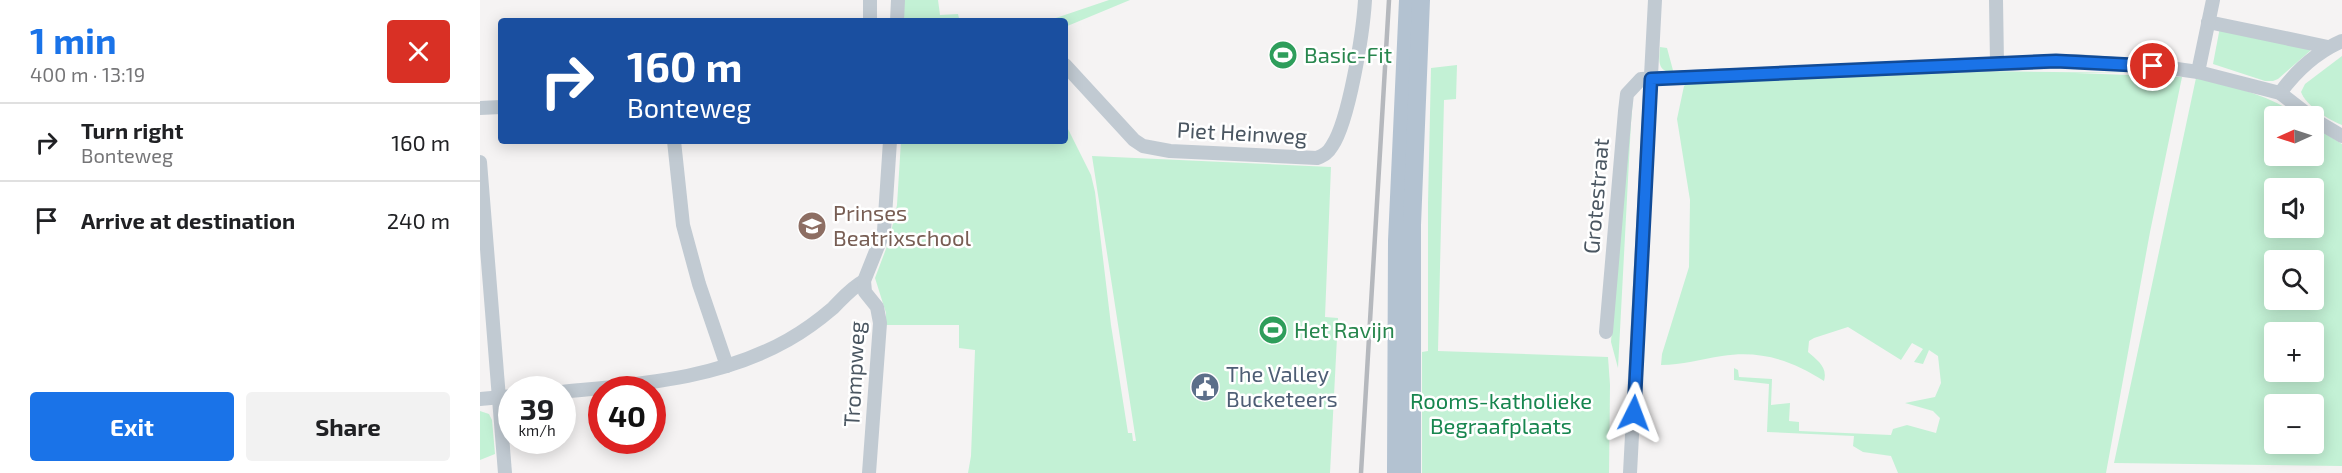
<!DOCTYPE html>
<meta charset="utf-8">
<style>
:root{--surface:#fff;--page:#f2f2f2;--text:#202124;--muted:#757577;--line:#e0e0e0;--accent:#1a73e8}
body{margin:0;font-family:"Exo 2",sans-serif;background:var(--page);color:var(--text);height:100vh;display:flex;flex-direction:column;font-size:22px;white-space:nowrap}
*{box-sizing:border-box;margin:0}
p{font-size:20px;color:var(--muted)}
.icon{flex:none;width:33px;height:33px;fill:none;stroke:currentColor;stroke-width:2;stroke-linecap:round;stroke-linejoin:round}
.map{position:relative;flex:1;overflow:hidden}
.sheet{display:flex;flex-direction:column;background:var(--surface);width:480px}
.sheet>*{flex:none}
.banner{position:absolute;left:18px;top:18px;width:570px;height:126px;border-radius:6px;box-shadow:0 3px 15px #0003;background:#1a4fa0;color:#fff;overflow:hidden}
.needle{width:39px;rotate:267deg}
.controls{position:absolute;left:1784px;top:106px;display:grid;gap:12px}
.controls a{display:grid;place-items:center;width:60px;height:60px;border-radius:6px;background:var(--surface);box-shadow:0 3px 15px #0003;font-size:30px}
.speed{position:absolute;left:18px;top:376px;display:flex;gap:12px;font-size:30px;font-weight:700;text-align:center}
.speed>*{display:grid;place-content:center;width:78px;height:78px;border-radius:50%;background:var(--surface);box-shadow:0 3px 15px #0003;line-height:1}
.speed small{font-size:15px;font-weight:400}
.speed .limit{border:9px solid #d22;background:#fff;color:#111}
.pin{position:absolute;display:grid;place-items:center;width:51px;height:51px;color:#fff;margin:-26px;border:3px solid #fff;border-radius:50%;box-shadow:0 2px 6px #0007}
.me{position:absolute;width:66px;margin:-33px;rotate:3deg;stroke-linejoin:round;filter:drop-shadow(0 0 4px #0008)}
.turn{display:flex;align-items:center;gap:21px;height:126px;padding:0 30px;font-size:27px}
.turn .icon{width:78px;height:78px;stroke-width:2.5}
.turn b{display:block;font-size:42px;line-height:51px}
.round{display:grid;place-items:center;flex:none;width:63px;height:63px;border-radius:6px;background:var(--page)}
.head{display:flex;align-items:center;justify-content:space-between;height:102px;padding:0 30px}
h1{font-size:36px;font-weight:700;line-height:45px;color:var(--accent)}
.action{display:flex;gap:12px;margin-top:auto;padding:12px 30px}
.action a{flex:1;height:69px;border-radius:6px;background:var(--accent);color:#fff;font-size:24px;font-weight:700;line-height:69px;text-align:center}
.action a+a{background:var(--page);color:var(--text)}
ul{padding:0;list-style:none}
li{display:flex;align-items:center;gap:18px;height:78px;padding:0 30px;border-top:2px solid var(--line)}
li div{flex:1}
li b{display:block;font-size:22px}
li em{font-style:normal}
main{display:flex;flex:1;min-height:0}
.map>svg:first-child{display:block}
.green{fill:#c3f1d5;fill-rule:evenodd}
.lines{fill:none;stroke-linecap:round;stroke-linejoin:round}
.minor{stroke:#c1cad2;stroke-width:14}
.major{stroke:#b3c2d1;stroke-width:18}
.rail{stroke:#b5b8bd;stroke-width:4.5}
.route-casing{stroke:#114b97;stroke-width:15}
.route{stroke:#1a73e8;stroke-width:10}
.labels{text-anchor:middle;stroke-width:5;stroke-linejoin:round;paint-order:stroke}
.leisure-label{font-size:22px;fill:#27864d;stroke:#fff;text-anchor:start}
.street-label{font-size:22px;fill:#4a5661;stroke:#fff}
.education-label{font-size:22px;fill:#785e54;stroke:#fff;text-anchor:start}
.service-label{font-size:22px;fill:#4e5e75;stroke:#fff;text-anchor:start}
.park-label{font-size:22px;fill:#17864f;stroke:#fff}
</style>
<main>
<section class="sheet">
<div class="head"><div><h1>1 min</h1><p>400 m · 13:19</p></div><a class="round" style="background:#d93025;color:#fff"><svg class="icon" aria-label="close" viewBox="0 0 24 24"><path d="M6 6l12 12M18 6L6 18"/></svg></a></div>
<ul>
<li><svg class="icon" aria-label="right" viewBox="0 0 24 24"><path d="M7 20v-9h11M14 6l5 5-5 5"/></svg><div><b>Turn right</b><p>Bonteweg</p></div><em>160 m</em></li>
<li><svg class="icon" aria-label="arrive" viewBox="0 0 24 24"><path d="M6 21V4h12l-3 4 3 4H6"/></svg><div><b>Arrive at destination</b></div><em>240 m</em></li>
</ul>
<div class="action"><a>Exit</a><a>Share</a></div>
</section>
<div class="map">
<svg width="1862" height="473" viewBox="0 0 1862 473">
<rect width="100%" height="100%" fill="#f5f3f3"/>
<g class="green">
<polygon points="424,0 458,0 460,15 478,14 479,18 484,18 484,21 423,21"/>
<polygon points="629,0 650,0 585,27 585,21 567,21"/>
<polygon points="1740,27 1830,48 1830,51 1798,79 1793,81 1785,81 1733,64"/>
<path d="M1180,47L1187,48L1194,74C1177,70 1179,63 1180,47Z"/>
<path d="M1862,56V125C1849,120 1826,106 1821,92L1825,84Z"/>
<polygon points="977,65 976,99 964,100 958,351 1128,357 1130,385 1129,473 942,473 942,352 948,351 948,203 951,68"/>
<path d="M1498,71L1658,73H1595L1702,77L1670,232L1626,473H1418L1411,456L1383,452L1373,446L1374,436L1287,432L1289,384L1254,380V368L1258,370L1259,377L1292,379L1291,405L1310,403L1309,421L1319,422V431L1411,435L1413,429L1427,425L1456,433L1460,418L1453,411L1425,403L1455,397L1461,383L1458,356L1449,350L1443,364L1434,362L1443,349L1432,343L1421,360L1368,327L1334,338L1329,341L1328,352C1337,360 1348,367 1344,381C1312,360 1280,350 1242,356C1221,359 1202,365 1181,365L1182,354L1209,267L1210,200L1197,119L1204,86L1206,84Z"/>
<path d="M1716,78C1752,86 1790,95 1820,117H1794V156H1833V126L1862,144V466L1634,463ZM1794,189H1833V228H1794ZM1794,261H1833V300H1794ZM1794,333H1833V372H1794ZM1794,405H1833V444H1794Z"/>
<polygon points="1153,99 1151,123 1138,368 1131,342 1149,100"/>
<polygon points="585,123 611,175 615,192 631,325 648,433 652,433 653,441 656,441 612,156 851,167 845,317 858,318 850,473 488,473 491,456 495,350 479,348 479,325 406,325 406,313 395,278 409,241 417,205 421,141 585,141"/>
<polygon points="0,411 9,414 12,420 15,454 0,460"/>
</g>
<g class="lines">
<g class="minor">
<polyline points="390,0 390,21"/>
<polyline points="1516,0 1517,63"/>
<polyline points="417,21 418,0"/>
<polyline points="1728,22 1848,47"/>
<path d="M585,65L654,140L663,146L690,151L837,158C844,155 848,153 852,146C869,121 883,33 885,0"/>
<polyline points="1718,72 1733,0"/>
<path d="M1800,93C1816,71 1837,52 1862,41"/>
<polyline points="0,108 21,107"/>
<polyline points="1833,119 1862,136"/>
<polyline points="194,141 203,225 219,284 247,366"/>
<polyline points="0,162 25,473"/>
<polyline points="1126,332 1145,111 1147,94 1161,79 1595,61 1690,68 1718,72 1800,93 1831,117"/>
<path d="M82,392C160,384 239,379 308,340C324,331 339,320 353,308C363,298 371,288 384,281"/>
<polyline points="0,399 32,396"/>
<polyline points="389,473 400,323 397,307 385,292 384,281 404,231 410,141"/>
<polyline points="1150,473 1175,0"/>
</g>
<g class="major">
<polyline points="916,473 917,241 928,0"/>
<polyline points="932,473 932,225 941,0"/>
</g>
<polyline class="rail" points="881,473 909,0"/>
</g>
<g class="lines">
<g class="route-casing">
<polyline id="route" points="1154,413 1171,79 1576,61 1673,66"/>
</g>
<use href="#route" class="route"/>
</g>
<defs>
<g id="stadium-disc" transform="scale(1.5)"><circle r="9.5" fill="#2e9e5b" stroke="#fff"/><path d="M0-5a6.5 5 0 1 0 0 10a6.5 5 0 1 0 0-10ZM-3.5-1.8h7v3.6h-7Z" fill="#fff"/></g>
<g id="school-disc" transform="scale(1.5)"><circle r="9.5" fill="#8d6e63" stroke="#fff"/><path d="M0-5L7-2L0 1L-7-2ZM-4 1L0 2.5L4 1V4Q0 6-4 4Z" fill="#fff"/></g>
<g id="civic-disc" transform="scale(1.5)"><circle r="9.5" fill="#5c6f8a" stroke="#fff"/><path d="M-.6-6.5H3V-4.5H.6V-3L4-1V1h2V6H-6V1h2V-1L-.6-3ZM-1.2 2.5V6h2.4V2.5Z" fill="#fff"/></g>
</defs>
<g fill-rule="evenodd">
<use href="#stadium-disc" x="803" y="55"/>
<use href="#school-disc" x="332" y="226"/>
<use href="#stadium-disc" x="793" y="330"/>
<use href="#civic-disc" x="725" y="387"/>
</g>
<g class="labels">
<g class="leisure-label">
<text x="824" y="63">Basic-Fit</text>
<text x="814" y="338">Het Ravijn</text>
</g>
<g class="street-label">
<text transform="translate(762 133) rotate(3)" y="8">Piet Heinweg</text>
<text transform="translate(1116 196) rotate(-85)" y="8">Grotestraat</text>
<text transform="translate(374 374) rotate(-87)" y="8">Trompweg</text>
</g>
<g class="education-label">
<text x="353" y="221">Prinses<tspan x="353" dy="25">Beatrixschool</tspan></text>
</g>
<g class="service-label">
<text x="746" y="382">The Valley<tspan x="746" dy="25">Bucketeers</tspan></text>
</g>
<g class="park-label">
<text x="1021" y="409">Rooms-katholieke<tspan x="1021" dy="25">Begraafplaats</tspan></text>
</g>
</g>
</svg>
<div class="controls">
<a><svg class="needle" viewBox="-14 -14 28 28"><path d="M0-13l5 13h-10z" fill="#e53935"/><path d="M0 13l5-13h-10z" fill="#757577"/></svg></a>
<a><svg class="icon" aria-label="sound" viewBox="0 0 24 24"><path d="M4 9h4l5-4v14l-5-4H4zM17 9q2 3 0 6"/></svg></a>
<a><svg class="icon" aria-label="search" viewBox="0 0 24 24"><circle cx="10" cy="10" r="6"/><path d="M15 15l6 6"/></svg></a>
<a>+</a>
<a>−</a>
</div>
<div class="speed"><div>39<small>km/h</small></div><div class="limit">40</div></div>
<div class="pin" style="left:1673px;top:66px;background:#d93025"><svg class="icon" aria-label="arrive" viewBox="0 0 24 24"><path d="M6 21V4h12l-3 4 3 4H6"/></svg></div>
<svg class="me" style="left:1154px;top:413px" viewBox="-20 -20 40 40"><path d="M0-17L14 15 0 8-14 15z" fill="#1a73e8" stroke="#fff" stroke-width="4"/></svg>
<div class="banner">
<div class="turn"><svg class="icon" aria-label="right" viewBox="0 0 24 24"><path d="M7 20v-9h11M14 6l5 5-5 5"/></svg><div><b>160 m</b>Bonteweg</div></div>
</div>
</div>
</main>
